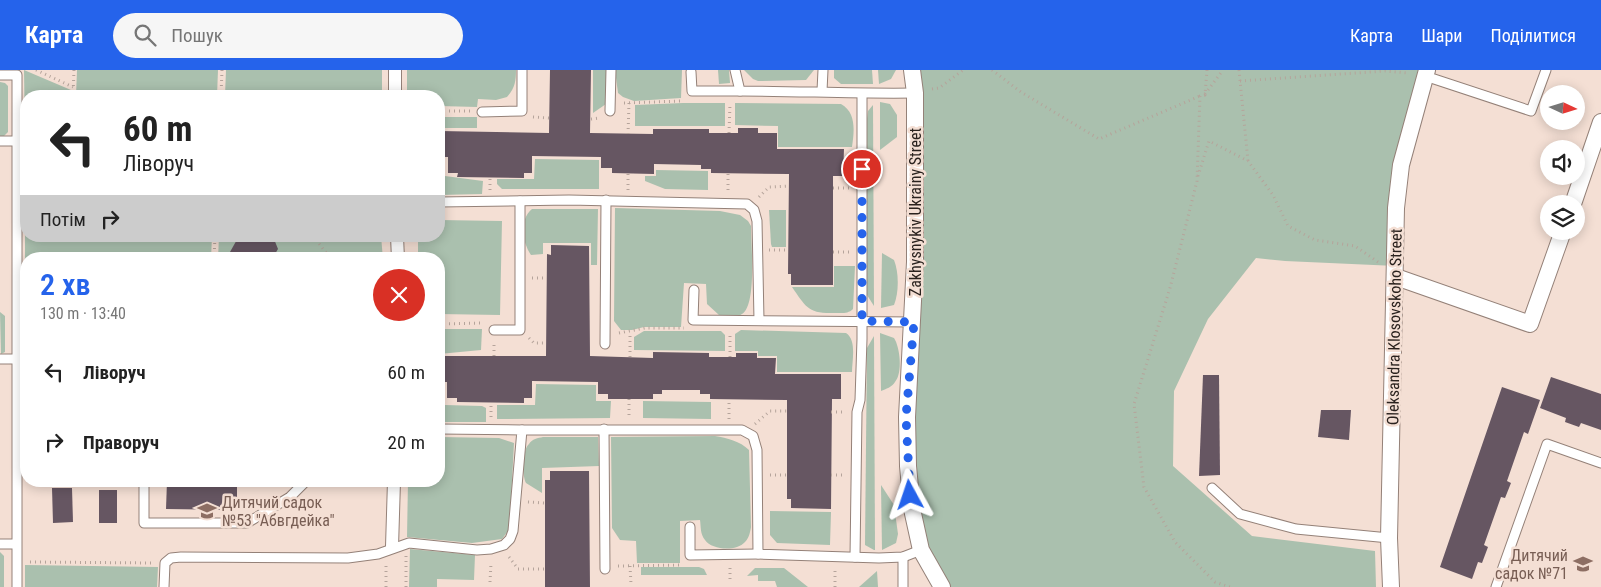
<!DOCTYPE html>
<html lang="uk">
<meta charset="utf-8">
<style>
:root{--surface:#fff;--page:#f6f6f6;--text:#222;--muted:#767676;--accent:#2563eb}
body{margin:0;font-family:"Roboto Condensed",sans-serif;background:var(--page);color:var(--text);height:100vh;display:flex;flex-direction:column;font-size:19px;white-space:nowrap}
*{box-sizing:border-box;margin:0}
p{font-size:16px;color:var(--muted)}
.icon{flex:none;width:28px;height:28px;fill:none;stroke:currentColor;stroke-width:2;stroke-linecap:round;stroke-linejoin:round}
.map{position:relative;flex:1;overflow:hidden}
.details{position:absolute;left:20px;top:182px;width:425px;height:235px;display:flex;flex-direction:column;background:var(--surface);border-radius:20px;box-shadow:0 2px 12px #0003}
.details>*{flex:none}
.hud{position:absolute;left:20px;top:20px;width:425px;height:152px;border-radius:20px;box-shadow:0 2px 12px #0003;background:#fff;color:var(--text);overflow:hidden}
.needle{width:32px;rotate:94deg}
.controls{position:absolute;left:1540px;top:15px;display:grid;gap:10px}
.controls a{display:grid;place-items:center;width:45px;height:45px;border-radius:50%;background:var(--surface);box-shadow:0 2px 12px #0003;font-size:25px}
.pin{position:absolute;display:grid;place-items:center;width:42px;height:42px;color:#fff;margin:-21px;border:2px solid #fff;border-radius:50%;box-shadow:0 1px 5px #0007}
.me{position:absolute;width:55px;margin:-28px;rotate:355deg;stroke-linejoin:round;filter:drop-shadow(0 0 4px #0008)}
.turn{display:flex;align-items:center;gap:18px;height:105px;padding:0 20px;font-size:22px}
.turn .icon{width:65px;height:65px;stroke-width:2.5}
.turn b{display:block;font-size:35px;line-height:42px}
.then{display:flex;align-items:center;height:48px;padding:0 20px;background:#0003;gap:10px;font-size:19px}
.round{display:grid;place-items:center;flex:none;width:52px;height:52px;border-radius:26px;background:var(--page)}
.summary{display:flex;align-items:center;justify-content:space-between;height:85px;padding:0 20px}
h1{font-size:30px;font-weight:600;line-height:38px;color:var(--accent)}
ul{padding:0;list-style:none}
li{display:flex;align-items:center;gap:15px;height:70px;padding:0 20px}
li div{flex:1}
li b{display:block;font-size:19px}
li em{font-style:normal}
header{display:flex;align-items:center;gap:30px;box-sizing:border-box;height:70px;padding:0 25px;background:var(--accent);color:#fff}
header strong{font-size:24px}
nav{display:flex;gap:28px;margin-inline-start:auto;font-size:18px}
.search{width:350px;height:45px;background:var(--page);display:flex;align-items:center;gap:12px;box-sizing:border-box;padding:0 18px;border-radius:28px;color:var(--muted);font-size:19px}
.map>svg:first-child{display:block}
.green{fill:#aac0ae}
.building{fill:#665662}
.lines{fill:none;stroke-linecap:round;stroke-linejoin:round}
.service-casing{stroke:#948178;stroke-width:11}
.pedestrian-casing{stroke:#948178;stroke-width:14}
.minor-casing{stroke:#948178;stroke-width:18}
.path{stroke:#b5a49b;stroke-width:3;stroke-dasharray:1 4;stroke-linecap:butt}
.service{stroke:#fff;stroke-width:9}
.pedestrian{stroke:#fff;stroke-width:12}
.minor{stroke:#fff;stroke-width:16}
.route{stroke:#2563eb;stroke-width:9;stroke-dasharray:0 16.2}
.labels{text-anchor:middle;stroke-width:5;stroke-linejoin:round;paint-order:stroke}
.street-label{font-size:16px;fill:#2a221e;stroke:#f4dfd4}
.education-label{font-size:16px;fill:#785e54;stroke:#f4dfd4;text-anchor:start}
</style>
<header>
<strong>Карта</strong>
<div class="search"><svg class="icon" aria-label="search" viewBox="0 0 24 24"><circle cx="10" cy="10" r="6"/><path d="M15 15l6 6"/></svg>Пошук</div>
<nav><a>Карта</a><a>Шари</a><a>Поділитися</a></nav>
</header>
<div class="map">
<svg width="1601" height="517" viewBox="0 0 1601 517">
<rect width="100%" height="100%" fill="#f4dfd4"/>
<g class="green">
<polygon points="24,0 71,20 71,26 26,26 26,134"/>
<polygon points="77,0 218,0 217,26 76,26"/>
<polygon points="226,0 382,0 382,26 225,26"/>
<path d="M407,0H516C516,11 515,18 507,27L496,30L478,29L477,37L439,36V26H409L407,24Z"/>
<polygon points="593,0 606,0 606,34 593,43"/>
<polygon points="615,0 682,0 681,28 634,31 623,27 618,23"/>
<polygon points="718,0 729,0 730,13 719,14"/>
<polygon points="744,0 814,0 806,10 758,11 753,9"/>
<polygon points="834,0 872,0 873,14 841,14 834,8"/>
<polygon points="878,0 896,0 891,9 879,14"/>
<polygon points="909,0 1427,0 1401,95 1396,196 1285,191 1256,188 1208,249 1174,321 1173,396 1252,466 1375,481 1376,517 942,517 912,439"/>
<polygon points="0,12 5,13 8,16 8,62 3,67 0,67"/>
<polygon points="880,32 890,34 897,45 897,67 880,80"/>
<polygon points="683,33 725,33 725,56 635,56 635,35"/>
<path d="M735,33L841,34C857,43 854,62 852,77H778V56L735,55Z"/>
<polygon points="873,35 874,236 867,225 867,49 868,41"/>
<rect x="439" y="47" width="38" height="11"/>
<polygon points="535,89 599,90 599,119 502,119 497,114 497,109 534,109"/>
<polygon points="439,90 445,90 445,106 483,111 482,124 439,125"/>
<polygon points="656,100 708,101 708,120 665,119 645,111 645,106 656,106"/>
<path d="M615,138L720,141L740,145L748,151L751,156C751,174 757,235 742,244C735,249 726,247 719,245L707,234L706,214L684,213L681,257H644L632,260H621L614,251Z"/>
<path d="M532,139H598L597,195H591V173H543V184L531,185C522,172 519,150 532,139Z"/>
<polygon points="25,140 26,166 212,166 211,189 26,189 25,227"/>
<polygon points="769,140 786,140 786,177 772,177 771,174"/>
<polygon points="439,150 502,151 500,245 439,244 439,189 418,189 418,167 439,166"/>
<polygon points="219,166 381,166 383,189 218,189"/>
<path d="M882,183L894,190C899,202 899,223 894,235L881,238Z"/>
<path d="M834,196H855L853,239C848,244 842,243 835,243C808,244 806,237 792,217H834Z"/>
<polygon points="0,242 5,246 5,282 1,284"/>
<polygon points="439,259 482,259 481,280 439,284"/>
<path d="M741,260L846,263C857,270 852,291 852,302H777V286H758V281H735V264Z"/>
<polygon points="644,261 721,261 725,265 725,281 634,280 634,267"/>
<path d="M880,263L894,268C900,277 903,303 895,312C892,317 886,319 881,321Z"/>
<polygon points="874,266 875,480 874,480 865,475 867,278"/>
<polygon points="536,314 596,315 596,331 611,331 610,348 497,349 497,335 535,335"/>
<polygon points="439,315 445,315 445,335 482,336 486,338 486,352 439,352"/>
<polygon points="643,331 711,332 711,349 643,348"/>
<path d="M715,366C727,368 740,371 749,380L751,457C750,463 749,468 745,472C736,482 712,480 705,470C700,464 701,457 700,450L680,451V493H637L636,471L620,470L612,458L611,367Z"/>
<polygon points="439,367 499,368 514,373 510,450 508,461 502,469 472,473 407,467 408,411 439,411"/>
<path d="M543,367H598L599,396L542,398V423L526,413C522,406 522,380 529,374C532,369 538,368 543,367Z"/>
<polygon points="881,415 894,435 898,464 896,473 882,480"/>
<polygon points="770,441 831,442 830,475 777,473 770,465"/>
<polygon points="410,479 475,485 474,510 437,509 437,517 409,517"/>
<polygon points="0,482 4,486 4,517 0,517"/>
<polygon points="25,495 158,497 157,517 25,517"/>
<polygon points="641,497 699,497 704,499 707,505 641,505"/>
<polygon points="755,498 784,498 808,517 777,517 775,511 758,511 758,505 747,506"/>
<polygon points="877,501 878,517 859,517"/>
</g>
<g class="building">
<polygon points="550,0 591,0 590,63 653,64 653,59 709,59 709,63 738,63 738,58 758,58 758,63 777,63 777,79 844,79 843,106 833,106 833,215 791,215 791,204 788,204 789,104 711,103 711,99 701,99 701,95 654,94 654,104 612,103 612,98 601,98 601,87 532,86 532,103 524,103 524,108 457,107 458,103 448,103 448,87 439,87 439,61 549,63"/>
<polygon points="239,166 270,166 274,169 278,179 272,189 241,189 230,182"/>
<polygon points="551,175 589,176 590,286 653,288 653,282 709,283 709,287 736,287 736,283 757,283 757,288 776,288 775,304 841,304 841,329 832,329 831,439 791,438 791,429 787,429 787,330 710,329 710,324 700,324 700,320 662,320 662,324 653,324 653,329 608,329 608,324 598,324 598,312 532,311 532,328 524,328 524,333 457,332 457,328 447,328 447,312 439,312 439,286 546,286 547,184 551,185"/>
<polygon points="1203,305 1219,305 1220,405 1199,406"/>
<polygon points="1551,307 1601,324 1601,360 1581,353 1579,357 1565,352 1566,348 1540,338"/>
<polygon points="1502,317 1540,330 1528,364 1524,362 1507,411 1511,413 1505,428 1501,427 1484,475 1488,477 1482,493 1478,492 1472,509 1440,497"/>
<polygon points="1321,340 1351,340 1349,370 1318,367"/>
<polygon points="550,401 589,401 590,517 545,517 545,410 550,410"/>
<polygon points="167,411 237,411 237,440 166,439"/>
<polygon points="52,418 72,418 73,452 53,453"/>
<rect x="99" y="420" width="18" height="33"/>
</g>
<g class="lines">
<g class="service-casing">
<g id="service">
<path d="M735,0L740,21C798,21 857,24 915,23"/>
<polyline points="691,2 692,21 740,21"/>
<polyline points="0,5 17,5 17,517"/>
<polyline points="1425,6 1531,41 1546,0"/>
<polyline points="822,21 823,0"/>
<polyline points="610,41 611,0"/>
<polyline points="482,42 522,41 522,0"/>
<polyline points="0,71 18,71"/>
<polyline points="439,132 569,130 747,134 754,140 757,151 759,250"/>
<polyline points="694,220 693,250 913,252"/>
<polyline points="494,260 520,260 520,131"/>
<polyline points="605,274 606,130"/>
<polyline points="0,289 16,289"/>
<polyline points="604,359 605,499"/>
<polyline points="522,360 742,360 753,366 757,380 758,484 879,488 903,487 921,480"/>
<polyline points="144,411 144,453 247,453 290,427 306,411"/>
<polyline points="1212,418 1240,444 1296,459 1389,468"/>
<polyline points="690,457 690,485 758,484"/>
<polyline points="0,474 16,474"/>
<polyline points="855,487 857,342 860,330 862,269 862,24"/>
<polyline points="903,487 903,517"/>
<polyline points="164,517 165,493 171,488 181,487 348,488 378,484 409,473 477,480 491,479 504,475 510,469 513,461 522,360 439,359"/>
<polyline points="1496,517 1547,374 1601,393"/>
</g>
</g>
<g class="pedestrian-casing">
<g id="pedestrian">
<polyline points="395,0 395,26"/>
<polyline points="397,166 398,189"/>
<polyline points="392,477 394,411"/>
</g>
</g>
<g class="minor-casing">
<g id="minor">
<polyline points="912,0 915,23 915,192 907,347 908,396 912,439 921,480 942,517"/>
<polyline points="1573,134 1601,52"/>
<polyline points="1396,207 1530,254 1563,161"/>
<polyline points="1391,517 1389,468 1396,138 1401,95 1427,0"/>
</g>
</g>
<g class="path">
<polyline points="36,0 73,17"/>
<polyline points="992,0 1021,22 1099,69 1200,26"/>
<polyline points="1207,0 1205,25 1200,26 1197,111 1170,218 1134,334 1144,417 1175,472 1215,512 1230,517"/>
<polyline points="1239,0 1248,91"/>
<polyline points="1240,11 1385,1 1409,3"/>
<polyline points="932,19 939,18 963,0"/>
<polyline points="1205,24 1223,0"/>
<polyline points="73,26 74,0"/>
<polyline points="221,26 222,0"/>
<polyline points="624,33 682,31"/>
<polyline points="439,41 471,41"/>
<polyline points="533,47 549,48"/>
<polyline points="591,49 600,48"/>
<polyline points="729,63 730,34"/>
<polyline points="628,64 629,33"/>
<polyline points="1198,106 1209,71 1248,91 1273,125 1288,156 1315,170 1355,176 1378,192"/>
<polyline points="833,118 850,118"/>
<polyline points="490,120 490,108"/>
<polyline points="628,120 628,103"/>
<polyline points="728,120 728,103"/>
<polyline points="759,127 769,117 789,116"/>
<polyline points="313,166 331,189"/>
<polyline points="769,180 789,180"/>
<polyline points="833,182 850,182"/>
<polyline points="214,189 215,166"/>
<polyline points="532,208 547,208"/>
<polyline points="439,254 483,253"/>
<polyline points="619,263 645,258 684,258"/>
<polyline points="529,268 534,273 546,273"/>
<polyline points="494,286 494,272"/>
<polyline points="630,287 630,263"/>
<polyline points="730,287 730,262"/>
<polyline points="629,329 629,348"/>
<polyline points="831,342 846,342"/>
<polyline points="491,347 491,333"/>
<polyline points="729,349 729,329"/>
<polyline points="755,354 770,341 787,341"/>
<polyline points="770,405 787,405"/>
<polyline points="831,405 843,405"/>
<polyline points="528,432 545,433"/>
<polyline points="509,487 518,499 545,499"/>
<polyline points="30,492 154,493"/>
<polyline points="618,496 682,495"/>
<polyline points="630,496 631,514"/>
<polyline points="730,498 730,510"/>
<polyline points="490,512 491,493"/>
<polyline points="386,517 386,495"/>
<polyline points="406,517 406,486"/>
<polyline points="835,517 835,500"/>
</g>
<use href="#service" class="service"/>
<use href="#pedestrian" class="pedestrian"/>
<use href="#minor" class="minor"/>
</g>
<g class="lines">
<polyline class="route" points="862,99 862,251 914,252 906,347 910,425"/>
</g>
<defs>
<g id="school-bare" transform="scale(1.5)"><path d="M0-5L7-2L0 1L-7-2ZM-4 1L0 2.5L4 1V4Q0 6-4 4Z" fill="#8d6e63" stroke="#f4dfd4" stroke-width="2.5" paint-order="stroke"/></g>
</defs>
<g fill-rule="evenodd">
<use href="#school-bare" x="207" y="441"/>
<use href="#school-bare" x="1583" y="494"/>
</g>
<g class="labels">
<g class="street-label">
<text transform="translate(915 142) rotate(-90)" y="6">Zakhysnykiv Ukrainy Street</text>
<text transform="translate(1394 257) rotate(-89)" y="6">Oleksandra Klosovskoho Street</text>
</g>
<g class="education-label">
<text x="222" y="438">Дитячий садок<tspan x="222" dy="18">№53 "Абвгдейка"</tspan></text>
<text x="1568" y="491" text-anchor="end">Дитячий<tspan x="1568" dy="18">садок №71</tspan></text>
</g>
</g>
</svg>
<div class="controls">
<a><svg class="needle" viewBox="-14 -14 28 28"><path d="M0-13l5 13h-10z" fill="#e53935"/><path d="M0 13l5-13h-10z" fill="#767676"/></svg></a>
<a><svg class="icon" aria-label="sound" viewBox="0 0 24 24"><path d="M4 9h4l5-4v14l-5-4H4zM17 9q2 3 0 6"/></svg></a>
<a><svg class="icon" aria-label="layers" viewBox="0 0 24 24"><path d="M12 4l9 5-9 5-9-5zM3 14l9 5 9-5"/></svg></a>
</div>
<div class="pin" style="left:862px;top:99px;background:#d93025"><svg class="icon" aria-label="arrive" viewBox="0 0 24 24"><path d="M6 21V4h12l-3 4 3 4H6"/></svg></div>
<svg class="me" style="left:910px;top:425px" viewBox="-20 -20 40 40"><path d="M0-17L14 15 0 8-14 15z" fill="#2563eb" stroke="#fff" stroke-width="4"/></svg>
<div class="hud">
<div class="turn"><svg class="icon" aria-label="left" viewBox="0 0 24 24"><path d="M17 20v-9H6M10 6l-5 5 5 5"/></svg><div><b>60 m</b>Ліворуч</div></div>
<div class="then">Потім<svg class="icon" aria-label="right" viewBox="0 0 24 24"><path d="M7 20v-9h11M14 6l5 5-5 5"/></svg></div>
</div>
<section class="details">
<div class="summary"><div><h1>2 хв</h1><p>130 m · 13:40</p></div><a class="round" style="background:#d93025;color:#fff"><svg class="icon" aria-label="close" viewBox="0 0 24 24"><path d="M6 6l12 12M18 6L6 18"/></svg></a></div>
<ul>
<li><svg class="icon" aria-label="left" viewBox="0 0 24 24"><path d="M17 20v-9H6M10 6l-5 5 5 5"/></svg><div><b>Ліворуч</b></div><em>60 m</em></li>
<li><svg class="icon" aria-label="right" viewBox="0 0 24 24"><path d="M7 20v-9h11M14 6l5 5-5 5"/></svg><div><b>Праворуч</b></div><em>20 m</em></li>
</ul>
</section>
</div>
